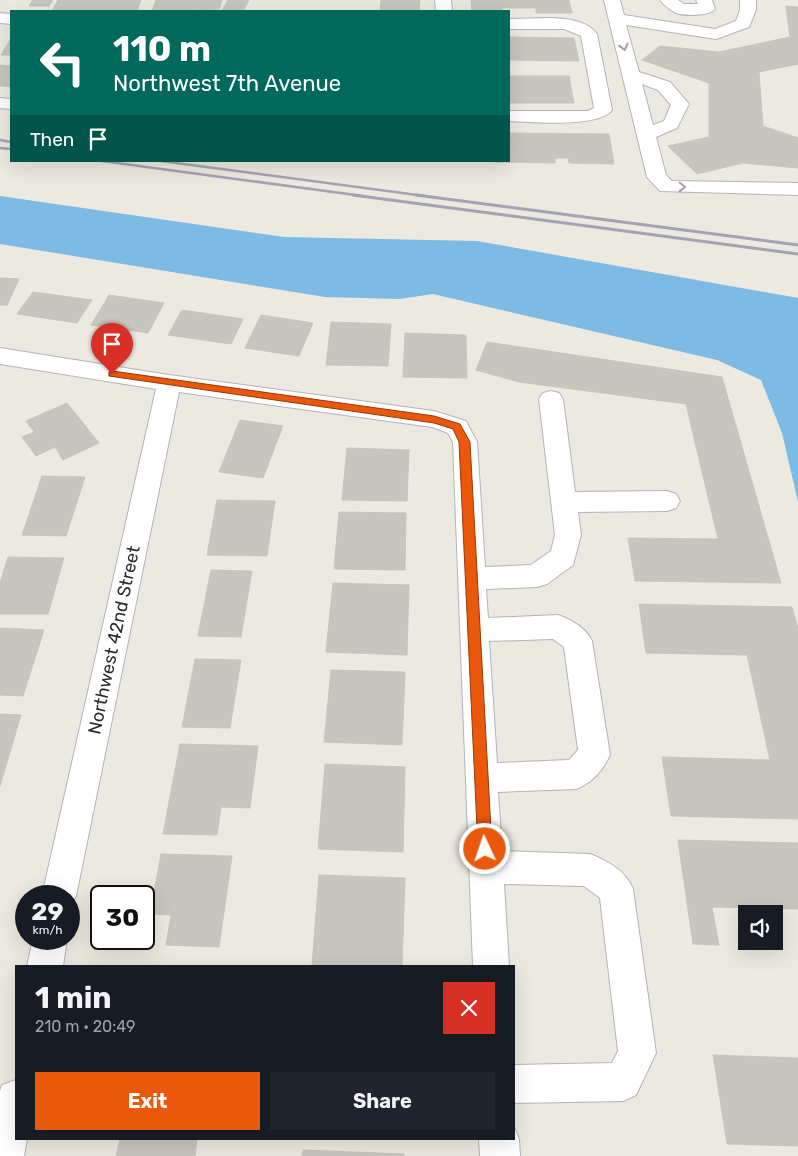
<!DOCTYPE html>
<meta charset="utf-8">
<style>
:root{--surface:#171b24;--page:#20242c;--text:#f1f3f6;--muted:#9ea1a6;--accent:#ea580c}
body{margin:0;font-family:Rubik,sans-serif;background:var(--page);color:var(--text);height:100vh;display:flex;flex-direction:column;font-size:19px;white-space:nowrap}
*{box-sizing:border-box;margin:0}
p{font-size:16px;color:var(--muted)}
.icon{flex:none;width:28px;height:28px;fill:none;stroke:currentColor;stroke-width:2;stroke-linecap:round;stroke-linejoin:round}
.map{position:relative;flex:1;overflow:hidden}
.side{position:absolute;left:15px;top:965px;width:500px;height:175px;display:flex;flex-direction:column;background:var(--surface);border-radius:0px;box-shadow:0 5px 20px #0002}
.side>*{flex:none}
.hud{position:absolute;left:10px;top:10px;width:500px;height:152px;border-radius:0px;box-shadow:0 5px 20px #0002;background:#00695c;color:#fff;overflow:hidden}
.buttons{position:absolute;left:738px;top:905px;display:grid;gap:10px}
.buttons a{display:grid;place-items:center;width:45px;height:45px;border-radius:0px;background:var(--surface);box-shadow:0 5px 20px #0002;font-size:25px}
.speed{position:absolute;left:15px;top:885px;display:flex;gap:10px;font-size:25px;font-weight:700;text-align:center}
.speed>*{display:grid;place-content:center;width:65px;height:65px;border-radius:50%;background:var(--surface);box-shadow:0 5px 20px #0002;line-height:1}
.speed small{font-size:12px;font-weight:400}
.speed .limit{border:2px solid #111;border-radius:8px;background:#fff;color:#111}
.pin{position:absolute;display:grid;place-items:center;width:42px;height:42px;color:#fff;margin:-51px -21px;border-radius:50% 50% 50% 0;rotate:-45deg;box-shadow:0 0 5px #0007}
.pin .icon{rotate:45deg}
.me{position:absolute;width:55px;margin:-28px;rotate:357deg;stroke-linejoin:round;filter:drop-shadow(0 0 4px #0008)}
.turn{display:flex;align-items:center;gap:18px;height:105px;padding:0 20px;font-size:22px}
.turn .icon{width:65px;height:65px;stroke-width:2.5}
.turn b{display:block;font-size:35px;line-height:42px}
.then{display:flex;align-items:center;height:48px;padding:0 20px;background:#0003;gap:10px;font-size:19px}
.round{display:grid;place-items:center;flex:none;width:52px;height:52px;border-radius:0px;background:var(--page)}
.head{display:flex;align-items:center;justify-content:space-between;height:85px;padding:0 20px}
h1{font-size:30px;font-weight:700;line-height:38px}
.cta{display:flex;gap:10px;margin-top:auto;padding:10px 20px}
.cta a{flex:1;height:58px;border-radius:0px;background:var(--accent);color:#fff;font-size:20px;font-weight:700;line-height:58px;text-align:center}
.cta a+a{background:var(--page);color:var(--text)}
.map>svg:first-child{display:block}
.water{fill:#7dbae4}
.building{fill:#c8c5bf;stroke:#c8c5b9}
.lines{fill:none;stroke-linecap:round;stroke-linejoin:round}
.minor-casing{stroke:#b3b4be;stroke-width:2}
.minor{fill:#fff;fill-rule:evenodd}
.rail-far1{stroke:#a3a3b4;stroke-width:2.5}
.rail{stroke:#a3a3b4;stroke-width:3}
.oneway{stroke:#a0a0a0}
.route{fill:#ea580c;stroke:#983908}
.labels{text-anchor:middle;stroke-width:4;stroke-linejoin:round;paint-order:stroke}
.street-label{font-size:18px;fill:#2c2c2c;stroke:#fff}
</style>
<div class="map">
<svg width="798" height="1156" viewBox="0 0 798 1156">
<rect width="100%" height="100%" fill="#ece9e0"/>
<polygon class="water" points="0,196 284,237 477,241 798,298 798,502 782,433 761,380 717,360 433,294 399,299 325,297 0,244"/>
<g class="building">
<polygon points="33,0 53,0 49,6 29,6"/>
<polygon points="58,0 141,0 137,11 52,11"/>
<polygon points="156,0 222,0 219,9 152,11"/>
<polygon points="228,0 249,0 243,11 222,10"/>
<polygon points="381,0 420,0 419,11 380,11"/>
<polygon points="471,0 569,0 572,13 536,13 536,8 502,8 502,11 472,11"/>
<polygon points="786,6 798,7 798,64 759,72 763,126 798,138 798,168 743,163 697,174 668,146 709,137 709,83 642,60 660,46 719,52 790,37"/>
<polygon points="509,37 574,38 579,61 509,60"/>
<polygon points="10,40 11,55 1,55"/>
<polygon points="0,65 11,66 11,87 0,86"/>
<polygon points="509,76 569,76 574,103 509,103"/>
<polygon points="509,133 609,134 614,164 569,163 568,158 555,158 555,163 495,162 509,161"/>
<polygon points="0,278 19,279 7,305 0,305"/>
<polygon points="33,292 92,300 77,323 17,314"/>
<polygon points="109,295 164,303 148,333 91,325"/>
<polygon points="182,310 243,319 231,344 168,335"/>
<polygon points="261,315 313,323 299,356 245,348"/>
<polygon points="331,322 391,324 388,366 326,365"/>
<polygon points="405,333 466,335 467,378 403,377"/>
<polygon points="487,342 722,377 781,583 635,581 628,538 718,539 686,404 519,382 476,370"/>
<polygon points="67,403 99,443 63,460 55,447 36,456 22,437 34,432 26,421"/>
<polygon points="240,420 283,426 263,478 219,472"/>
<polygon points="347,448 409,450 407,501 342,500"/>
<polygon points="42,476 85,477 66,536 22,535"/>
<polygon points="217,500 275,501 267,556 207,555"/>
<polygon points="339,512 406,513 405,570 334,569"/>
<polygon points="8,557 64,558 48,614 0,614 0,583"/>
<polygon points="211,570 252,571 241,637 198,636"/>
<polygon points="333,583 409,585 407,655 326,652"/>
<polygon points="639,604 792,607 798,628 798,819 671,816 662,757 770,760 747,655 646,653"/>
<polygon points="0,628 44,630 23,696 0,695"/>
<polygon points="195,659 241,660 230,728 182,727"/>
<polygon points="331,670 405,672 402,745 324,742"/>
<polygon points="0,714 21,715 0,786"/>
<polygon points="180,744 258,746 250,808 221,807 217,835 163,834"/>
<polygon points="325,764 405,767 403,852 318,849"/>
<polygon points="678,840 798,843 798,909 712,907 719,945 693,944"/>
<polygon points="161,854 232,856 219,947 166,945 171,915 150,914"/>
<polygon points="319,875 405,878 402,966 312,966"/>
<polygon points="713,1055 798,1058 798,1146 727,1144"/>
<polygon points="120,1139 197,1139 195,1156 116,1156"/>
<polygon points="303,1150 404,1154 404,1156 302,1156"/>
</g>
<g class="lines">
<g class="minor-casing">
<g id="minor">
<polygon points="435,0 451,0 452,11 436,11"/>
<path d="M604,0H620L624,15L715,29L736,21L740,10V0H756V10L749,27L716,39L626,25L639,72L670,82L689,104L677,128L656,137L666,175L672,181L798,183V195L660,191L647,177ZM642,84L658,90L671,105L664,121L653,125Z"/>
<path d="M660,0H678L684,4H698L696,0H712L715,9C710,16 684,16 676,13C670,10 664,5 660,0Z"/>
<polygon points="0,13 11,14 11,24 0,23"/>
<path d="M552,18C567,19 587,20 597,34L612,110C599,128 531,122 509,121V111H588L594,108L581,36L564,29H509V19Z"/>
<polygon points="0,98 11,99 11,109 0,108"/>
<path d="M0,348L169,375L434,411L466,421L477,442L485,567L531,565L551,551L555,535L539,399L543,393L551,391L559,393L563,399L575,492L667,491L676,494L680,501L676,508L667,511L578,512L581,535L573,565L547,584L537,587L486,589L488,618L558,615C572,620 586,628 592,641L610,755C603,770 592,783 576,789L498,792L502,851L590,854C608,861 626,871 633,889L656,1053L636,1095L623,1101L514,1103V1065L612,1063L618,1051L600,898L584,886L504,884L509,966H473L453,442L448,433L432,427L179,392L76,896L69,909V896H42L156,389L0,364ZM553,639L564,647L578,750L569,760L497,763L489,641Z"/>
<polygon points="33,939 67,939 63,966 27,966"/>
<polygon points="16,1080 16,1139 27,1139 24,1156 0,1156 0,1091 2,1085"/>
<polygon points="514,1127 519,1139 520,1156 480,1156 479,1139 514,1139"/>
</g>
</g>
<use href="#minor" class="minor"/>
<g class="rail-far1">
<polyline points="0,140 11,142"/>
<polyline points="0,148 11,149"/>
<polyline points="102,161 363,196"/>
<polyline points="161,161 425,196"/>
</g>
<g class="rail">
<polyline points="353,195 798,254"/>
<polyline points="416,195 798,245"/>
</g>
</g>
<defs><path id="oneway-chevron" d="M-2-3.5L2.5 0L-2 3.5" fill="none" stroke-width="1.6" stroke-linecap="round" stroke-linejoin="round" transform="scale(1.25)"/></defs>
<g class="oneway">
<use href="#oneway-chevron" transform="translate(624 47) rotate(76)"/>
<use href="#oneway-chevron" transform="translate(682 187) rotate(1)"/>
</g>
<polygon class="route" points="112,371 434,416 460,424 470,442 492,849 490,854 485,856 480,854 478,849 459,442 453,429 434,423 109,376 109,372"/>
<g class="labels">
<g class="street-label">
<text transform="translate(114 640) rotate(-78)" y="6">Northwest 42nd Street</text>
</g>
</g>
</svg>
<div class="buttons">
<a><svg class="icon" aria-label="sound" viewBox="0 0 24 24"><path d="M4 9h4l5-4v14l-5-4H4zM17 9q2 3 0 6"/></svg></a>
</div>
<div class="speed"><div>29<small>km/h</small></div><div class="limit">30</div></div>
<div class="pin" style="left:112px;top:374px;background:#d93025"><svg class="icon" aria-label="arrive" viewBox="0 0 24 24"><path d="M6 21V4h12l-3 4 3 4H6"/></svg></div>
<svg class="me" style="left:485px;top:849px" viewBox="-20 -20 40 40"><circle r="17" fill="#ea580c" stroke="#fff" stroke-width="3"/><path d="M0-11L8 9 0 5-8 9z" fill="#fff"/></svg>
<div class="hud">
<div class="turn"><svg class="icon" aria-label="left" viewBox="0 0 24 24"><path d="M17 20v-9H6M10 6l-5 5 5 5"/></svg><div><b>110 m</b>Northwest 7th Avenue</div></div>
<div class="then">Then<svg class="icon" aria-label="arrive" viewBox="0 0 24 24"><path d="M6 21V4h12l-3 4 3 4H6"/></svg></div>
</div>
<section class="side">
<div class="head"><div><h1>1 min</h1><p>210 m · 20:49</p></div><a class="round" style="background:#d93025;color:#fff"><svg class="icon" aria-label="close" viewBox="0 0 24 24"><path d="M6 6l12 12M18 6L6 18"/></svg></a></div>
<div class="cta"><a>Exit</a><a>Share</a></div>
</section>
</div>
